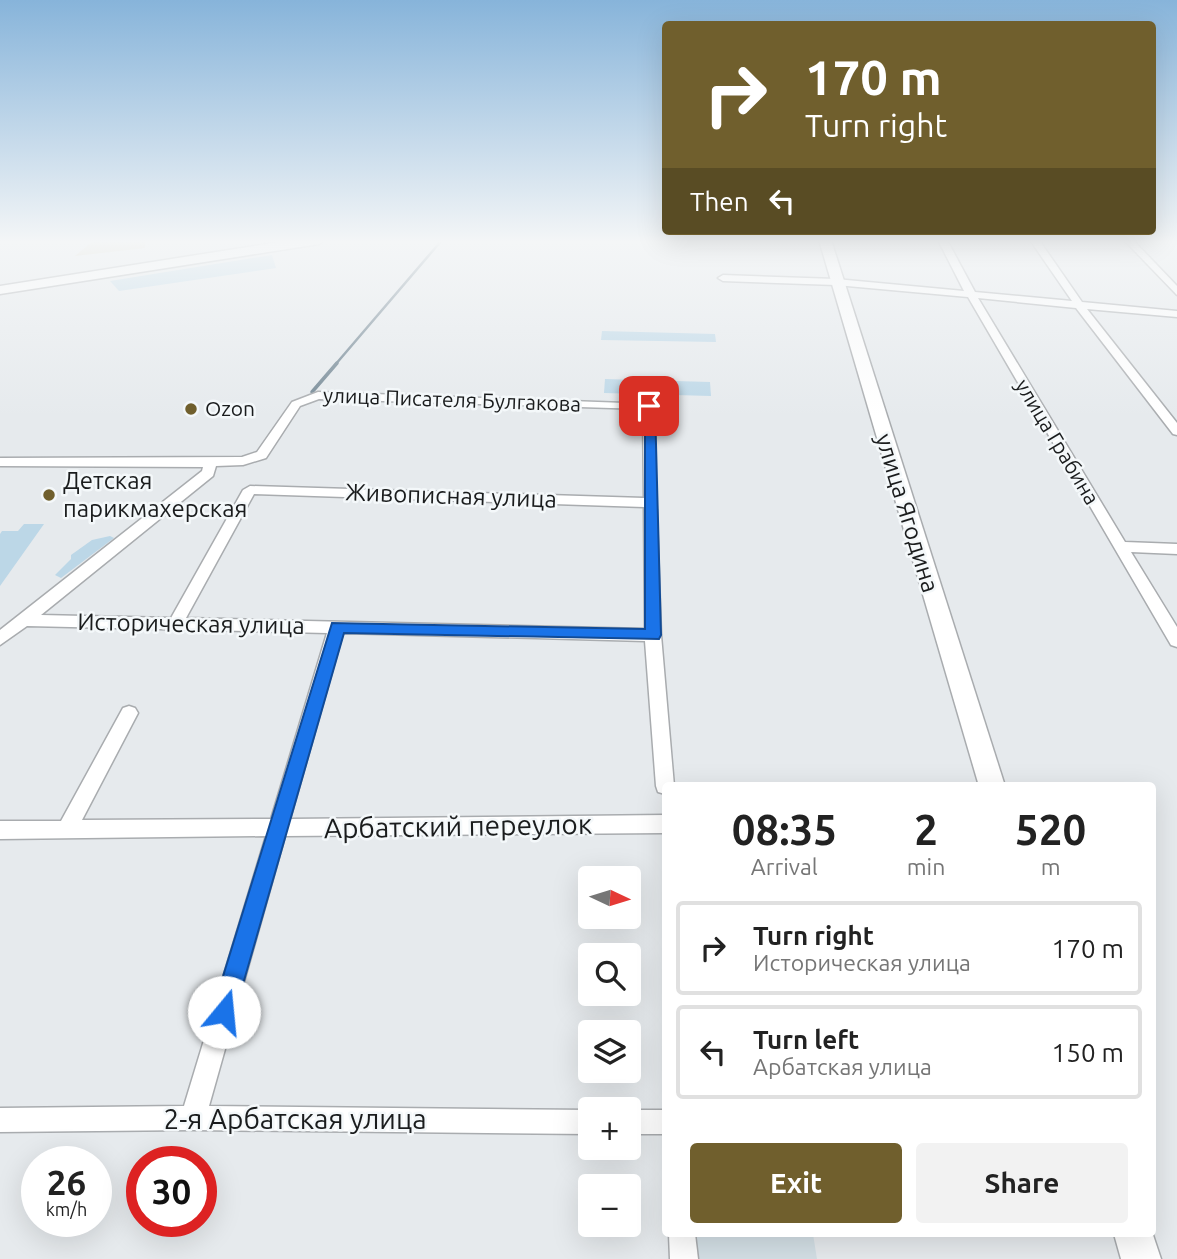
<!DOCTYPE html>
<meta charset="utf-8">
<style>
:root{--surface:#fff;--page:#f2f2f2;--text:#222;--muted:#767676;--line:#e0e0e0;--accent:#705f2d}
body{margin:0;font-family:Ubuntu,sans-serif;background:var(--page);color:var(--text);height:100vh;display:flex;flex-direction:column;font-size:26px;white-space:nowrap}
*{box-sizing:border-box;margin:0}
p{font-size:23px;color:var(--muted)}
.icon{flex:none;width:38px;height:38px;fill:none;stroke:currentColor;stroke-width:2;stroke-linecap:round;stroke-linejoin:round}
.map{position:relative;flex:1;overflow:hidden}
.side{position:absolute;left:662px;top:782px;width:494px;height:455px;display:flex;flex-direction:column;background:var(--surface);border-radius:7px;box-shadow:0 7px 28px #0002}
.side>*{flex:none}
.banner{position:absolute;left:662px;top:21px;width:494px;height:214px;border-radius:7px;box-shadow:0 7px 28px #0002;background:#705f2d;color:#fff;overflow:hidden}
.needle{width:46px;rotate:94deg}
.tools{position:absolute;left:578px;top:866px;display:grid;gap:14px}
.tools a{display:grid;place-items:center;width:63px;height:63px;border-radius:7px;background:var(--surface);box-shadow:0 7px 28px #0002;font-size:35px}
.speed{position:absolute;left:21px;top:1146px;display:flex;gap:14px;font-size:35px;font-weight:700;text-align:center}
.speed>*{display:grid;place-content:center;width:91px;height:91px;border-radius:50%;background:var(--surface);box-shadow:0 7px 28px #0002;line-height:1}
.speed small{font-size:18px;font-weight:400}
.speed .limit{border:10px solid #d22;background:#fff;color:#111}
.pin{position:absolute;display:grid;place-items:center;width:60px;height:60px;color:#fff;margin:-30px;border-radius:14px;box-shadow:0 4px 10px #0006}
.me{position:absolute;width:77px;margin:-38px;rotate:17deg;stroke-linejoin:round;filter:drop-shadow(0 0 5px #0008)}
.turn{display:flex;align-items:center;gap:24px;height:147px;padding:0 28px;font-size:32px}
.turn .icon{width:91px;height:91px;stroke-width:2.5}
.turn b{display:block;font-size:49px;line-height:60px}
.then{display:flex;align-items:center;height:66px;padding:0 28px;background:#0003;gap:14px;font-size:26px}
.eta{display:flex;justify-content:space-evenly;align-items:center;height:119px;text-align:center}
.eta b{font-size:42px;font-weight:700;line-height:49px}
.action{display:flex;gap:14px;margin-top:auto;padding:14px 28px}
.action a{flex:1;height:80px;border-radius:7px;background:var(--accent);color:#fff;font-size:28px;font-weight:700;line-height:80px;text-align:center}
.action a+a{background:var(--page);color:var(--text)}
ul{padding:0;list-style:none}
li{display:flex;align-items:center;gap:21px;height:94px;margin:0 14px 10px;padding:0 14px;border:4px solid var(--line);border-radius:7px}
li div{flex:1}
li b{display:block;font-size:26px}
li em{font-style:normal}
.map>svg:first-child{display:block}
.built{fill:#d3dfe5}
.green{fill:#bcd7e7}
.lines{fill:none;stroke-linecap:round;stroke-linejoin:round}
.stream-far1{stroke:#728693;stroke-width:2.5}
.stream{stroke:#728693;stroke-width:3.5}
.building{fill:#d3caac}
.street-casing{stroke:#a9acaf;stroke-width:3}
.secondary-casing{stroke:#a9acaf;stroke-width:3}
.street{fill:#fff;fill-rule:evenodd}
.secondary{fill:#fff;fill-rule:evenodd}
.route{fill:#1a73e8;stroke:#114b97;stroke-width:2}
.poi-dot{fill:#705f2d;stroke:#f4f8fa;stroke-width:2.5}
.labels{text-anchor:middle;stroke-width:5;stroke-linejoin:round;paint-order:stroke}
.far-street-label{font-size:21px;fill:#1a1c1d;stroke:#f4f8fa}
.far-poi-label{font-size:21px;fill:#1a1c1d;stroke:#f4f8fa;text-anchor:start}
.poi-label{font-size:24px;fill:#1a1c1d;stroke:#f4f8fa;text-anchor:start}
.street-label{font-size:24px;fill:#1a1c1d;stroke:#f4f8fa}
.near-street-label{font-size:28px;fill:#1a1c1d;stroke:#f4f8fa}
</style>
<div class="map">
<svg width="1177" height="1259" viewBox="0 0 1177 1259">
<rect width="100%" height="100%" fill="#e6eaed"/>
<polygon class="built" points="694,1234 813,1234 817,1259 695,1259"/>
<g class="green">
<polygon points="272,255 276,268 119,291 110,281"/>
<polygon points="602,331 715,334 716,342 601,340"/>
<polygon points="605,379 710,382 711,396 604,393"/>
<polygon points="24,524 44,524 0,586 0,534 2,531 18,531"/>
<polygon points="110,536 114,538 61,578 55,575 71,559 71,555 92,540"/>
</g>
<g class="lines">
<polyline class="stream-far1" points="335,365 442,240"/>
<polyline class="stream" points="312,392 337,363"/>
</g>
<polygon class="building" points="94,240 145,240 145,248 75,256"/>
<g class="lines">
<g class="street-casing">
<g id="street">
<polygon points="938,240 947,240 975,292 1072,301 1030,240 1039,240 1082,302 1177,311 1177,317 1087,309 1177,423 1177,435 1173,434 1076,308 978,298 1125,542 1177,544 1177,554 1131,552 1177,627 1177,647 1171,645 968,297 836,285 723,281 718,278 723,275 836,279 964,291"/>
<polygon points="1124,240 1133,240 1177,286 1177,295"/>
<path d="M318,392L653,404L661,635L674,786H665V794L658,792L656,786L645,641L343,633L290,819L665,815V833L285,836L209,1106L590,1110V1134L193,1130L0,1132V1108L184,1106L266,836L0,839V821H61L123,708L129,706L135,708L138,713L82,820L271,819L327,633L27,626L0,645V630L202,471L203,467L0,466V458L242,457L257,452L292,402ZM319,399L643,409L644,498L250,486L243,490L171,618L41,615L213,476L216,466L243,465L266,458L300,406ZM254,494L644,507L645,629L186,618Z"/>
<rect x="628" y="1110" width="37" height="24"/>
<polygon points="669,1234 695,1234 698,1259 670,1259"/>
</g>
</g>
<g class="secondary-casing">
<g id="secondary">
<polygon points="292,240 325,240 319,244 0,294 0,286"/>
<polygon points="819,240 831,240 1005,786 979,786"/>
<polygon points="1152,1232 1161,1259 1121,1259 1114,1234"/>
</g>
</g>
<use href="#street" class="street"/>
<use href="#secondary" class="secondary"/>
</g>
<linearGradient id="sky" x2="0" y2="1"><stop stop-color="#87b4da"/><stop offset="0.58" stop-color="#f4f6f7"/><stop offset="1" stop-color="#f4f6f7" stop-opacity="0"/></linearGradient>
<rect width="1177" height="417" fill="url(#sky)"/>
<polygon class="route" points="645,404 655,406 661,635 659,639 344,633 235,1012 232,1020 224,1024 216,1020 212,1012 332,623 645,629"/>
<g class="poi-dot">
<circle cx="191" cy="409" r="7"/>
<circle cx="49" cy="495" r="7"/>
</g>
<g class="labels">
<g class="far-street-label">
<text transform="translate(452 400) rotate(2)" y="7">улица Писателя Булгакова</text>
<text transform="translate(1057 442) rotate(59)" y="7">улица Грабина</text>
</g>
<g class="far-poi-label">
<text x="205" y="416">Ozon</text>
</g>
<g class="poi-label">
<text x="63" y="489">Детская<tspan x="63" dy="28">парикмахерская</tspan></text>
</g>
<g class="street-label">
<text transform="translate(451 496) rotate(2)" y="8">Живописная улица</text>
<text transform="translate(907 513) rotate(73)" y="8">улица Ягодина</text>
<text transform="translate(191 624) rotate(1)" y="8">Историческая улица</text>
</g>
<g class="near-street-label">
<text transform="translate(458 826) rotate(-1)" y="10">Арбатский переулок</text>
<text x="295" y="1129">2-я Арбатская улица</text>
</g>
</g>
</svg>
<div class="tools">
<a><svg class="needle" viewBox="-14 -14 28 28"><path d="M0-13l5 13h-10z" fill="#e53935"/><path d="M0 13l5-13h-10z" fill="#767676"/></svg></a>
<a><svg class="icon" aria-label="search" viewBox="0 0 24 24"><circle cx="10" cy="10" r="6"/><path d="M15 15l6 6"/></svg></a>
<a><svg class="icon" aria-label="layers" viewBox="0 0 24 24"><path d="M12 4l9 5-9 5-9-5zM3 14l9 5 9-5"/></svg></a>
<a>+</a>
<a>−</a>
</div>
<div class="speed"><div>26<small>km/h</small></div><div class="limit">30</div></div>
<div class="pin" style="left:649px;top:406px;background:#d93025"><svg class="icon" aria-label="arrive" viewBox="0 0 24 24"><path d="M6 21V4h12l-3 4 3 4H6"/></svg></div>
<svg class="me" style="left:224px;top:1012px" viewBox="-20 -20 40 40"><circle r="19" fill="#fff"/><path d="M0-13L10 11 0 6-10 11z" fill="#1a73e8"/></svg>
<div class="banner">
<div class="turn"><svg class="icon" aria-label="right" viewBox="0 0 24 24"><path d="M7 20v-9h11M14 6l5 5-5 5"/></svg><div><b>170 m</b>Turn right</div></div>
<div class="then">Then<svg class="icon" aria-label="left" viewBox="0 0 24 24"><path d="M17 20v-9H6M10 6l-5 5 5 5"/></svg></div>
</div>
<section class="side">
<div class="eta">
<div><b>08:35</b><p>Arrival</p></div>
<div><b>2</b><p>min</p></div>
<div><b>520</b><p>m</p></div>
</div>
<ul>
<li><svg class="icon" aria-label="right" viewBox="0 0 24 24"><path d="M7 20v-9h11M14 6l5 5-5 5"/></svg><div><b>Turn right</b><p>Историческая улица</p></div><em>170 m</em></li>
<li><svg class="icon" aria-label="left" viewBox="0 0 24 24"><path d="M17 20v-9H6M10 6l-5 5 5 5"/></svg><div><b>Turn left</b><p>Арбатская улица</p></div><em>150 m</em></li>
</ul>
<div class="action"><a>Exit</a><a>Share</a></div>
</section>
</div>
